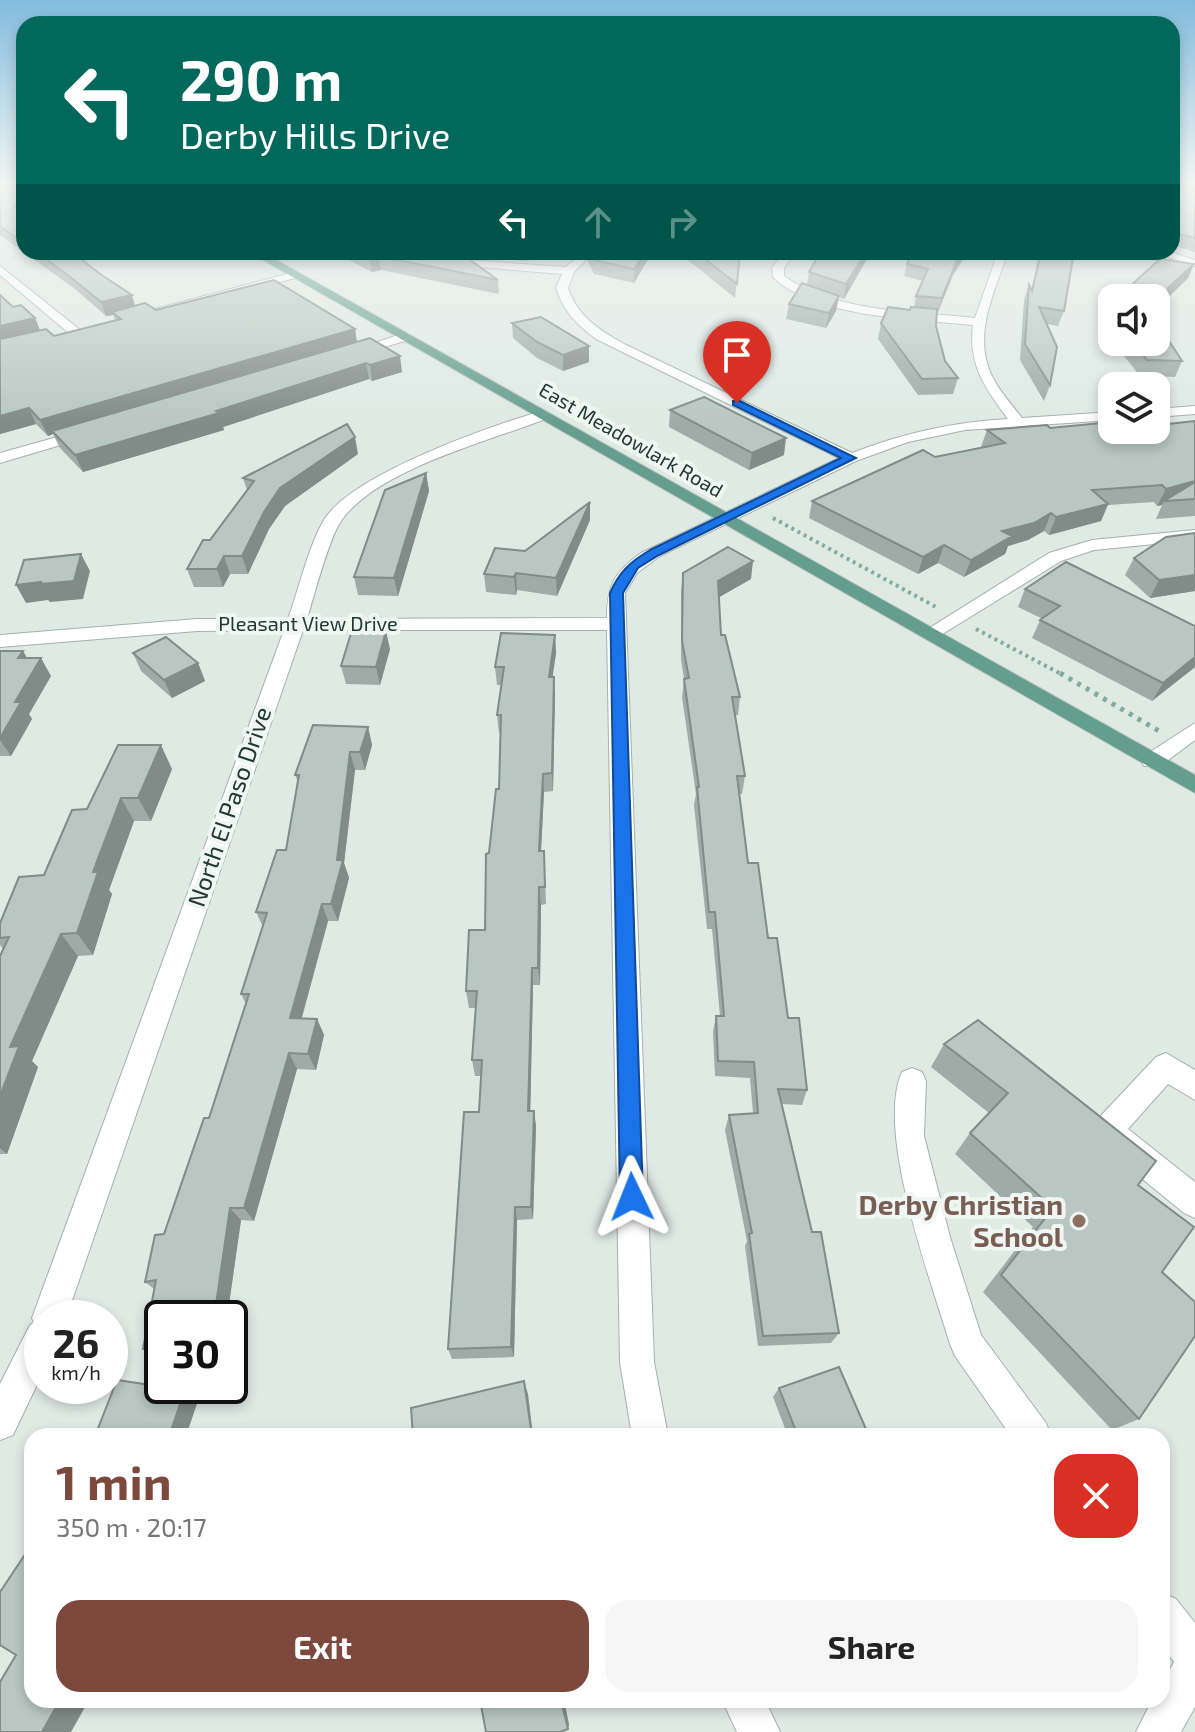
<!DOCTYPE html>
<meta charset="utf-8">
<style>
:root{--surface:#fff;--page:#f6f6f6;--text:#222;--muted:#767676;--accent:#7d493c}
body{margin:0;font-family:"Exo 2",sans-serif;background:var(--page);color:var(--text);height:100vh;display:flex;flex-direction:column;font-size:30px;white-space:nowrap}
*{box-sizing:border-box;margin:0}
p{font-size:26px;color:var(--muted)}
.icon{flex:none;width:44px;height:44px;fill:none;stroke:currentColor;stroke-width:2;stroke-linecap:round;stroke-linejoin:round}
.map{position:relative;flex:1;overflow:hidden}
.details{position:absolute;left:24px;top:1428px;width:1146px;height:280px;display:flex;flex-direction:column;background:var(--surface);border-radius:24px;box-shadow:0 4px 12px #0003}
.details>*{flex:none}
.top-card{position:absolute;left:16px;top:16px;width:1164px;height:244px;border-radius:24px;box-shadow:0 4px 12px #0003;background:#00695c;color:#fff;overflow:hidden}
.buttons{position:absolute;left:1098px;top:284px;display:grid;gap:16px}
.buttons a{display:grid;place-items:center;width:72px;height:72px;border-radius:16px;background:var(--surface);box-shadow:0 4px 12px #0003;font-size:40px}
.speed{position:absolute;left:24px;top:1300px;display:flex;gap:16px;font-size:40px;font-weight:700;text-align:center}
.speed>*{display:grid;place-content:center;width:104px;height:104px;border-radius:50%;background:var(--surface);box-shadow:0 4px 12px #0003;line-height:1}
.speed small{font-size:20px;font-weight:400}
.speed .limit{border:4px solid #111;border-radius:12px;background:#fff;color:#111}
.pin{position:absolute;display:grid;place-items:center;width:68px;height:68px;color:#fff;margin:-82px -34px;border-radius:50% 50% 50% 0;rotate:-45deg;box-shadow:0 0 8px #0007}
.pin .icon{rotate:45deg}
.me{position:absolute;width:88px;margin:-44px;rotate:358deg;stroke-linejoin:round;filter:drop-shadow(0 0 6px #0008)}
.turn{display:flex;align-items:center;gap:28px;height:168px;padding:0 32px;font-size:36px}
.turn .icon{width:104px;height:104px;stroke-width:2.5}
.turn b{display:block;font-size:56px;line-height:68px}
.lanes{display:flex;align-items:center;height:76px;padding:0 32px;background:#0003;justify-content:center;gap:40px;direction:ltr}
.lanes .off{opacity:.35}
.round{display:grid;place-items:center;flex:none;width:84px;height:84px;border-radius:24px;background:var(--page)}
.summary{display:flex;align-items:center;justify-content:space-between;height:136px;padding:0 32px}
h1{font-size:48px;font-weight:700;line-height:60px;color:var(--accent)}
.cta{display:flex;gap:16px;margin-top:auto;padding:16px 32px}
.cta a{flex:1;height:92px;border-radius:24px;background:var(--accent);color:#fff;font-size:32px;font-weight:700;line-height:92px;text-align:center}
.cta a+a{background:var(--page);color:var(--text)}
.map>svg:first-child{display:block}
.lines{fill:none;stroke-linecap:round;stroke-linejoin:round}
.minor-casing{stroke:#a2b1ac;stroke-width:2}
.major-casing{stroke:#bcc4c2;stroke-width:2}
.path-far1{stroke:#81ac9d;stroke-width:4;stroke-dasharray:3 4;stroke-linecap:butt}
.path{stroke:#81ac9d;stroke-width:5;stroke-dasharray:4 6;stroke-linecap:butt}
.minor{fill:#fff;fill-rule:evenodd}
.major{fill:#659e8d;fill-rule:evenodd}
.wall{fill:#9eaba6}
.shaded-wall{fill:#818b87}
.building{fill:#b8c7c1;stroke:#818b87;stroke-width:2}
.route{fill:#1a73e8;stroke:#114b97;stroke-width:2}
.education-dot{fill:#8d6e63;stroke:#f0f7f3;stroke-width:3}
.labels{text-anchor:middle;stroke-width:8;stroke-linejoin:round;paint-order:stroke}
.far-street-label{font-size:20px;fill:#213932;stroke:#f0f7f3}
.street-label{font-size:24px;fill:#213932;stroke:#f0f7f3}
.near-education-label{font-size:28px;font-weight:bold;fill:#785e54;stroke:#f0f7f3;text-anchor:end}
</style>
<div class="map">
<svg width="1195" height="1732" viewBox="0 0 1195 1732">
<rect width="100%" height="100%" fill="#dfeae5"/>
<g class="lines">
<g class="minor-casing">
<g id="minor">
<path d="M417,252H435L467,260L566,267L583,252H594L574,272L568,288C577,316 599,330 624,344L852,453C903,433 953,422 1008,419C985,388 968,365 973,325C918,319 814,318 773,277L772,268L784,252H795L784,268V276C836,313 914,311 975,318L998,252H1008C995,291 971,337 993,378C1000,392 1012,405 1022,418L1112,412V420L965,430L908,442L856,461L660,556L637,573L625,593L654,1362L668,1436H632L620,1362L607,630H303L66,1318H42V1374L13,1435L0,1440V1384L30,1325L34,1323L32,1318L284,630L197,631L0,647V635L197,619H288C299,589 308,547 324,520C351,475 491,425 543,411L548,412V418C490,441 377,469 341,521C329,538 314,596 307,619L607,618C607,586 614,572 641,553L839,458L596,339C577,325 563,311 556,288L562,274L467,266Z"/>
<polygon points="1153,252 1170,252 1195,260 1195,266"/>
<polygon points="0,266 79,329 79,335 71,335 0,275"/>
<polygon points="295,272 299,273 299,277 146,317 140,313"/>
<polygon points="404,333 410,337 408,340 351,357 345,353"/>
<polygon points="1195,406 1195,414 1156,417 1156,409"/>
<polygon points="86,429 91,430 91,436 0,463 0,453"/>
<polygon points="1195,530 1195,540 1094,550 1061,561 936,638 929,640 920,634 1049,553 1092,540"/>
<polygon points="1195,723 1195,740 1160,766 1144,766 1141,761 1144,756"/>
<polygon points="1166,1053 1195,1070 1195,1100 1168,1084 1128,1129 1195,1182 1195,1218 1184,1213 1096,1141 1092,1131 1096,1121 1156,1057"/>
<path d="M912,1068L922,1072L926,1081L924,1136L950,1237L981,1335L1046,1423L1051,1436H1011L955,1356L950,1344C931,1281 875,1131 902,1072Z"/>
<polygon points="1162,1593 1176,1599 1195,1623 1195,1707 1181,1732 1136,1732 1152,1700 1162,1700 1162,1683 1174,1662 1162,1646"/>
<polygon points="722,1700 765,1700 780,1732 737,1732"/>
</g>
</g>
<g class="major-casing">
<polygon id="major" points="249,252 262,252 1195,775 1195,793"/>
</g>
<g class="path-far1">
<polyline points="773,518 936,607"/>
<polyline points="976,629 1063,675"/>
</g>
<polyline class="path" points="1060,673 1159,731"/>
<use href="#minor" class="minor"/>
<use href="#major" class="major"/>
</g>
<g class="wall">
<polygon points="0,182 24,182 24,252 72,252 135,306 156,310 355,329 357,342 402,372 372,381 369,379 223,427 224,430 83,472 60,448 53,434 48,436 36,424 0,434 13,307 35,318 40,330 54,336 115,320 113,315 106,316 75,289 0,235"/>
<polygon points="1172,182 1195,182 1195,252 1172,245"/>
<polygon points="334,252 454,252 498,280 499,294 381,270 372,272"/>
<polygon points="483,252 537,252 526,261 497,259"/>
<polygon points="588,252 660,252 647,261 634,283 594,274 588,262"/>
<polygon points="678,252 740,252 735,298"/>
<polygon points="821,252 871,252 844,299 839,297 836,311 826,328 786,319 789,304 807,285 809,272"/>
<polygon points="1041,252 1074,252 1064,311 1058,326 1047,324 1050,385 1044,401 1020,360 1024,300 1029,285 1031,290"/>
<polygon points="907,264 953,275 938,312 937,312 936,326 945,361 958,378 953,394 918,395 878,339 881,323 914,307 916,296 923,281 904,276"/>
<polygon points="1188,278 1166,300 1160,327 1182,361 1175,377 1140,376 1113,342 1156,342 1156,298 1123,298 1127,289"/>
<polygon points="512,323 589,346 589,362 563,371 537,358 513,338"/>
<polygon points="670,410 784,455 749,470 669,427"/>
<polygon points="1195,421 1195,516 1156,519 1162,505 1157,506 1154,502 1108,505 1101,521 1049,535 1044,531 1028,540 1008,546 1005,554 964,577 938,563 918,574 809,518 812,501 935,457 982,447 981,447 987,430 1168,424"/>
<polygon points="358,454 285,506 269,529 248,574 230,574 223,587 194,587 187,569 247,490 243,478"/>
<polygon points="426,473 429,491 398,596 358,595 354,577"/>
<polygon points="590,502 590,520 557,596 517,590 516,595 486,592 484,574 525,551"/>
<polygon points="1195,533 1195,591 1150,598 1125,575 1134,558"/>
<polygon points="683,573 751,579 719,597 721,635 740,697 738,715 735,715 745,776 742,794 739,794 748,863 807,1090 802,1105 782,1104 812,1232 839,1333 831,1343 758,1346 745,1246 747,1241 725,1130 729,1115 753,1113 750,1078 715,1076 713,1032 716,1016 720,1016 712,929 707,929 694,805 696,794 682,697 684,679 681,659 681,591"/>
<polygon points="1025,589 1195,626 1195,667 1152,701 1032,638 1041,618 1018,607"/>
<polygon points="555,635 556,653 552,677 555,695 553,791 544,792 541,851 544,851 546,904 541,905 540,985 533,985 530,1111 534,1111 536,1126 533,1219 517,1220 514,1357 452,1359 448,1349 479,1112 481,1076 475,1076 472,1060 476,1008 469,1008 466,991 485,930 489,853 499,789 500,733 499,733 497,715 501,685 497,685 495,667"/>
<polygon points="390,649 380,685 346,684 341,666"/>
<polygon points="0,651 23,651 27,658 51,676 29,714 32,719 11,756 0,756"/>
<polygon points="133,653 198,663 205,681 172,698 141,671"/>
<polygon points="368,727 372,745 365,770 355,770 344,863 349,878 338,921 328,921 302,1018 317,1019 324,1035 316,1070 297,1069 254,1221 241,1220 227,1318 162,1318 162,1359 157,1359 143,1349 154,1289 145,1282 209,1118 246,1004 241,994 263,927 256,912 286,850 298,782 295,775"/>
<polygon points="172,769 151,821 134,821 109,890 112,894 93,955 78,956 32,1061 38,1067 7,1154 0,1154 0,956 3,949 0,945 0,923 44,875 87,809"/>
<polygon points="944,1044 1138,1185 1162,1272 1139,1419 1112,1430 983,1292 1033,1227 955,1154 970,1133 989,1113 931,1067"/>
<polygon points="779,1388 869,1436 788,1436 773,1397"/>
</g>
<g class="shaded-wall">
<polygon points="24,202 24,216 14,205"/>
<polygon points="526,252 537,252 526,261"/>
<polygon points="645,252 660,252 647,261 634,283 634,269"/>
<polygon points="866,252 871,252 844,299 846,284"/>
<polygon points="963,252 968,252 953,275 938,312 942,298 956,262"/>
<polygon points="378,256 381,270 372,272 369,258"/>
<polygon points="1194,264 1188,278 1162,303 1168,288"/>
<polygon points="132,295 136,309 112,312 113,315 106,316 101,302"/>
<polygon points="839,296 836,311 826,328 829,313"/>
<polygon points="35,318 41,333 0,343 0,326"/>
<polygon points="355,329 357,344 52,431 53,434 48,436 40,420"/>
<polygon points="589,346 589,362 563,371 563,355"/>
<polygon points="400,356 402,372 372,381 370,365"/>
<polygon points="366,363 369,379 223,427 224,430 83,472 75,455"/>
<polygon points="29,408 36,424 0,434 0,416"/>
<polygon points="355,437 358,454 285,506 269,529 248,574 242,556 264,512 280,488"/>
<polygon points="786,438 784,455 749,470 752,453"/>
<polygon points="426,473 429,491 398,596 394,578"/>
<polygon points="1195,481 1164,501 1162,505 1157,506 1166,489"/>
<polygon points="590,502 590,520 557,596 556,578"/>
<polygon points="1108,504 1101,521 1049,535 1056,517"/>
<polygon points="1051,513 1044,531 1028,540 1008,546 1005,554 964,577 971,560 1002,531"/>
<polygon points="944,545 938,563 918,574 923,557"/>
<polygon points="81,554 90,571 83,599 50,602 48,600 26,603 16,585"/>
<polygon points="224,556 230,574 223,587 217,569"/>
<polygon points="753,561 751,579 716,599 718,581"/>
<polygon points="516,573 517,590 516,595 514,577"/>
<polygon points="1195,575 1195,591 1150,598 1159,580"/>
<polygon points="386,631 390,649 380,685 376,667"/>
<polygon points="555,635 556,653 550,695 549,677"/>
<polygon points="23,651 33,669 18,658"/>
<polygon points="1195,657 1195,667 1152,701 1163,683"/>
<polygon points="41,658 51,676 29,714 32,719 11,756 0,740 0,738 15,702"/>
<polygon points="198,663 205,681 172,698 164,680"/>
<polygon points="554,677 555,695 553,791 552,773"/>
<polygon points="368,727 372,745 365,770 360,752"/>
<polygon points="161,745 172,769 151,821 138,798"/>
<polygon points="350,752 355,770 344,863 349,878 338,921 331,904"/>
<polygon points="543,774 544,792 540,869 539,851"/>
<polygon points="121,798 134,821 109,890 112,894 93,955 77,933 93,872"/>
<polygon points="539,887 541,905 540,985 538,968"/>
<polygon points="322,904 328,921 297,1034 290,1018"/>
<polygon points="61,934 78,956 32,1061 38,1067 7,1154 0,1148 0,1096 10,1047"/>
<polygon points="532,968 533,985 530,1126 528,1111"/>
<polygon points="317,1019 324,1035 316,1070 308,1054"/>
<polygon points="289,1053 297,1069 254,1221 244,1208"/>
<polygon points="534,1111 536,1126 533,1219 531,1207"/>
<polygon points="515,1207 517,1220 514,1357 511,1347"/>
<polygon points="230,1208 241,1220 227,1318 214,1318"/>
<polygon points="524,1381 528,1394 533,1436 532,1436"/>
<polygon points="185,1390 199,1398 186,1436 169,1436"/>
<polygon points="60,1700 89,1700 71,1732 42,1732"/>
<polygon points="561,1700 564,1700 569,1724 568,1729"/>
</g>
<g class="building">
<polygon points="0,182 24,182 24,202 14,205 24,213 24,243 0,226"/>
<polygon points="1172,182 1195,183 1195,238 1172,232"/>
<polygon points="36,252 72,252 100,274 132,295 101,302 69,276"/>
<polygon points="357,252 454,252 462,254 498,280 378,256 369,258"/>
<polygon points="590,252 645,252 634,269 594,260"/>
<polygon points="696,252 740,252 737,284"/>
<polygon points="821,252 866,252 846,284 809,272"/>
<polygon points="913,252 963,252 956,262 942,298 916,296 928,269 907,264"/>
<polygon points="1041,252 1074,252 1064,311 1039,307 1057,347 1050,385 1025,344 1029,285 1032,291"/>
<polygon points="1160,259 1194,264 1168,288 1160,327 1182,361 1147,360 1132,342 1156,342 1156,298 1124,298 1127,289"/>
<polygon points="274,280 355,329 40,420 29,408 0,416 0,339 46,329 54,336 121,319 112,312 145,303 156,310"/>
<polygon points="802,283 839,296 829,313 789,304"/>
<polygon points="0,295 13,307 21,305 35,318 0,326"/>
<polygon points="888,307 910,310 911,307 937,309 936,326 945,361 958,378 922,379 881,323"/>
<polygon points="541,317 589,346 563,355 537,342 512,323"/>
<polygon points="370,338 400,356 370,365 366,363 216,411 219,413 75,455 52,431"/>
<polygon points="704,397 786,438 752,453 670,410"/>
<polygon points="1156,420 1162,420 1168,424 1195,421 1195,481 1166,489 1162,485 1092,490 1108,504 1056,517 1051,513 1034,523 1002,531 1012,536 971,560 944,545 923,557 812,501 923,450 935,457 1005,443 987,430 1047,425 1050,428 1112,422 1112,430 1156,430"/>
<polygon points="347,424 355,437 280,488 264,512 242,556 224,556 217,569 187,569 203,540 210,540 254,481 243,478"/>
<polygon points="426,473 394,578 354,577 385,490"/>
<polygon points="1195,482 1195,499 1164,501"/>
<polygon points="590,502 556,578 516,573 514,577 484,574 495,548 525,551"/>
<polygon points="1195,533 1195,575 1159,580 1134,558 1166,537"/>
<polygon points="728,547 753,561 718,581 721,635 725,635 740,697 732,697 745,776 737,776 748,863 758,863 768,938 777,938 788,1018 799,1018 807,1090 778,1089 812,1232 821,1232 839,1333 763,1336 749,1234 752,1233 729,1115 758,1113 754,1062 718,1061 716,1016 724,1016 715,912 709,912 697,787 699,787 684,679 689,678 682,641 683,573"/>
<polygon points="81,554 74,581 40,584 41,582 16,585 24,560"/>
<polygon points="1066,562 1195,626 1195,657 1163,683 1040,620 1060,606 1025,589"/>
<polygon points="352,630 386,631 376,667 341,666"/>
<polygon points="501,633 555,635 549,677 554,677 552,773 543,774 539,851 544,851 545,887 539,887 538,968 532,968 528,1111 534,1111 531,1207 515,1207 511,1347 448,1349 464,1112 479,1112 482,1060 472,1060 477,991 466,991 469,930 485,930 486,854 489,853 496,789 499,789 501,715 497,715 504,667 495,667"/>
<polygon points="166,637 198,663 164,680 133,653"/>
<polygon points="0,651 23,651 18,658 41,658 15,702 21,702 0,738"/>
<polygon points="313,725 368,727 360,752 350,752 337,860 343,860 331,904 322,904 290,1018 317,1019 308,1054 289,1053 244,1208 230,1208 214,1318 162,1318 162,1348 143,1349 156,1280 145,1282 155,1235 164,1234 204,1118 209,1118 249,994 241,994 267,913 256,912 277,850 286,850 299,775 295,775"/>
<polygon points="118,745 161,745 138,798 121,798 93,872 98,872 77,933 61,934 10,1047 19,1046 0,1096 0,956 9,937 0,938 0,923 19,877 44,875 72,810 87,809"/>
<polygon points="978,1020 1156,1161 1138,1185 1194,1227 1162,1272 1195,1302 1195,1336 1139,1419 1001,1275 1053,1208 970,1133 1008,1093 944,1044"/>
<polygon points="839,1367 869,1436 798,1436 779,1388"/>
<polygon points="117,1380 185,1390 169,1436 95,1436"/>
<polygon points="524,1381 532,1436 413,1436 411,1408"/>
<polygon points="30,1547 32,1548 32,1700 60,1700 42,1732 0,1732 0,1682 16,1655 0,1645 0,1592"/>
<polygon points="480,1700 561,1700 568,1729 560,1732 486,1732"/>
</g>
<linearGradient id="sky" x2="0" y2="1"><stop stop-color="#82bbdd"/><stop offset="0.43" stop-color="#f1f6f3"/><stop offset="1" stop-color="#f1f6f3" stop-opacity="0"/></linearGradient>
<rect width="1195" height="424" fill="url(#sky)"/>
<path class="route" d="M733,401H740L856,458L659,555L638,568L623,593L643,1197L640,1206L632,1209L623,1206L620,1197L610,593C619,572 630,562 650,550L841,458L733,405Z"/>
<circle class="education-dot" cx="1079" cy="1221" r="8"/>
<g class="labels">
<g class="far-street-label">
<text transform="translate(631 440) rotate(30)" y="7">East Meadowlark Road</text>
<text x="308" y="631">Pleasant View Drive</text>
</g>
<g class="street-label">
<text transform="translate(230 807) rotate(-71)" y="8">North El Paso Drive</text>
</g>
<g class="near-education-label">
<text x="1063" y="1215">Derby Christian<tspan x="1063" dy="32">School</tspan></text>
</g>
</g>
</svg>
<div class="buttons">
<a><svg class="icon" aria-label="sound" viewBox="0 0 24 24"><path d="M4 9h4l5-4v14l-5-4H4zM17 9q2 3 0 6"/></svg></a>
<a><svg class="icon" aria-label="layers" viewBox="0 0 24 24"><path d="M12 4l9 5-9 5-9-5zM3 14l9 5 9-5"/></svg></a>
</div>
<div class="speed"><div>26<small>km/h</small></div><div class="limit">30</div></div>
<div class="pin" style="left:737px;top:403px;background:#d93025"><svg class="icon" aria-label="arrive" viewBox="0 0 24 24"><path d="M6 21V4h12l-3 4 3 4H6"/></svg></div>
<svg class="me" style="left:632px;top:1197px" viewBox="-20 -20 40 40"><path d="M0-17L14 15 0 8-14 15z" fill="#1a73e8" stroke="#fff" stroke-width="4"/></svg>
<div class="top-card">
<div class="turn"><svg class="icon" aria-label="left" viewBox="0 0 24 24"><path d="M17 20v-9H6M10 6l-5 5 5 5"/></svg><div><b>290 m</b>Derby Hills Drive</div></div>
<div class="lanes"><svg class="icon" aria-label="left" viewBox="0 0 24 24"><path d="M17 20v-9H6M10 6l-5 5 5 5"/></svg><svg class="icon off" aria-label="ahead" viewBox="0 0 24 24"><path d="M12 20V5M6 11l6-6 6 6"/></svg><svg class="icon off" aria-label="right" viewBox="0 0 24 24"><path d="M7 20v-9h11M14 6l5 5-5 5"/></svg></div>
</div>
<section class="details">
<div class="summary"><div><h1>1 min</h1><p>350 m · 20:17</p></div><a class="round" style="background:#d93025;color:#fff"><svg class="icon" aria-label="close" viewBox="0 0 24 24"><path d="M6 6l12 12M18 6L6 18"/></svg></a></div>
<div class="cta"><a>Exit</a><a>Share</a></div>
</section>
</div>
